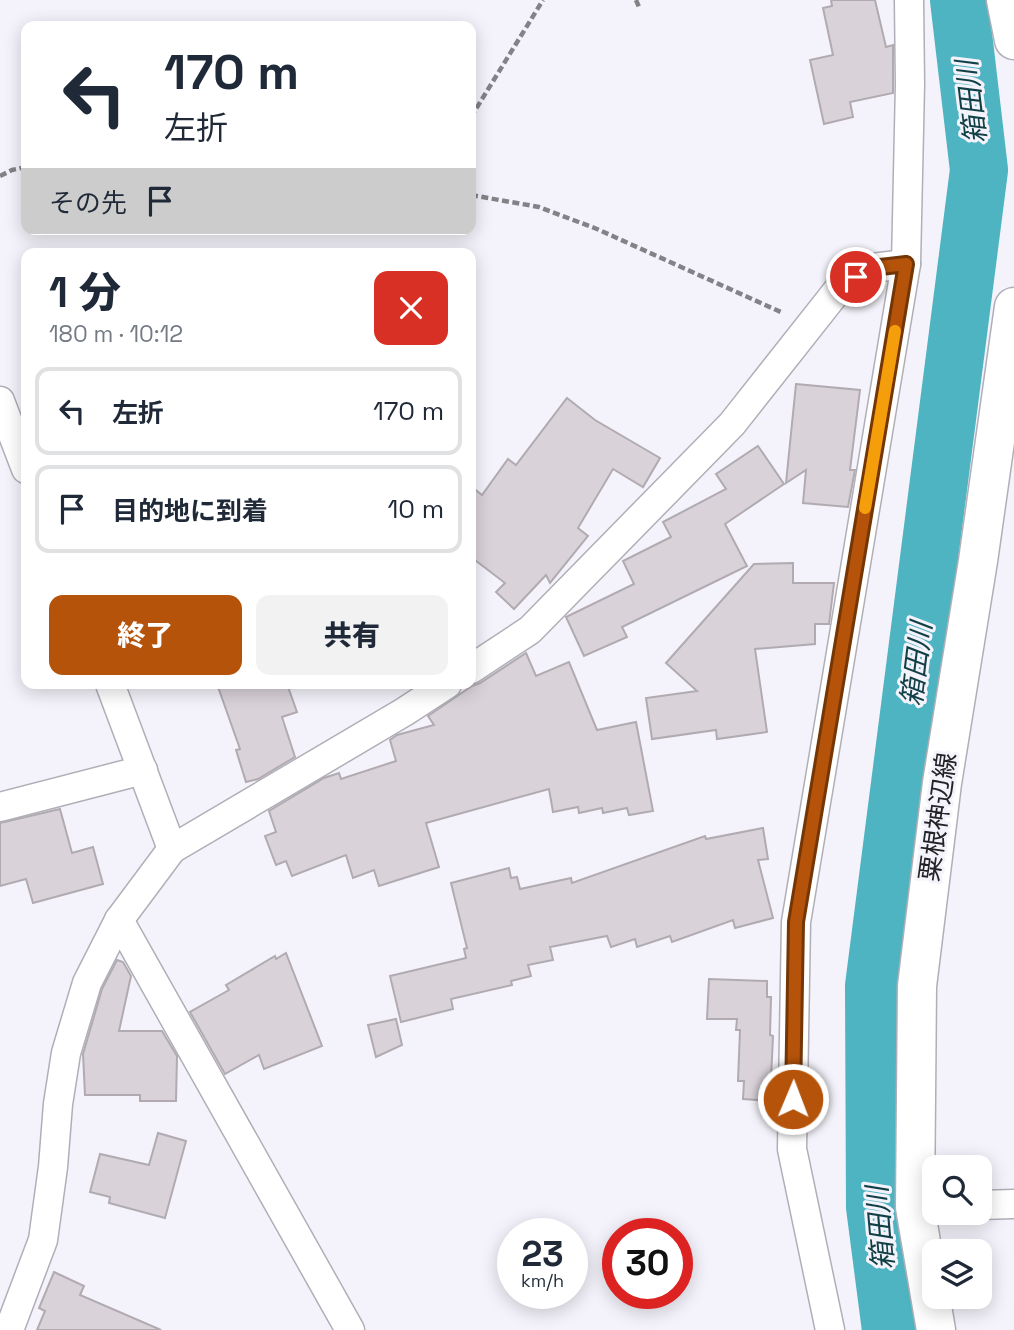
<!DOCTYPE html>
<html lang="ja">
<meta charset="utf-8">
<style>
:root{--surface:#fff;--page:#f2f2f3;--text:#1f2937;--muted:#747a83;--line:#e0e1e3;--accent:#b45309}
body{margin:0;font-family:"Space Grotesk","Noto Sans JP",sans-serif;background:var(--page);color:var(--text);height:100vh;display:flex;flex-direction:column;font-size:26px;white-space:nowrap}
*{box-sizing:border-box;margin:0}
p{font-size:23px;color:var(--muted)}
.icon{flex:none;width:38px;height:38px;fill:none;stroke:currentColor;stroke-width:2;stroke-linecap:round;stroke-linejoin:round}
.map{position:relative;flex:1;overflow:hidden}
.panel{position:absolute;left:21px;top:248px;width:455px;height:441px;display:flex;flex-direction:column;background:var(--surface);border-radius:14px;box-shadow:0 4px 18px #0003}
.panel>*{flex:none}
.banner{position:absolute;left:21px;top:21px;width:455px;height:214px;border-radius:14px;box-shadow:0 4px 18px #0003;background:#fff;color:var(--text);overflow:hidden}
.fabs{position:absolute;left:922px;top:1155px;display:grid;gap:14px}
.fabs a{display:grid;place-items:center;width:70px;height:70px;border-radius:14px;background:var(--surface);box-shadow:0 4px 18px #0003;font-size:35px}
.speed{position:absolute;left:497px;top:1218px;display:flex;gap:14px;font-size:35px;font-weight:700;text-align:center}
.speed>*{display:grid;place-content:center;width:91px;height:91px;border-radius:50%;background:var(--surface);box-shadow:0 4px 18px #0003;line-height:1}
.speed small{font-size:18px;font-weight:400}
.speed .limit{border:10px solid #d22;background:#fff;color:#111}
.pin{position:absolute;display:grid;place-items:center;width:60px;height:60px;color:#fff;margin:-30px;border:4px solid #fff;border-radius:50%;box-shadow:0 2px 7px #0007}
.me{position:absolute;width:77px;margin:-38px;rotate:1deg;stroke-linejoin:round;filter:drop-shadow(0 0 5px #0008)}
.turn{display:flex;align-items:center;gap:24px;height:147px;padding:0 28px;font-size:32px}
.turn .icon{width:91px;height:91px;stroke-width:2.5}
.turn b{display:block;font-size:49px;line-height:60px}
.then{display:flex;align-items:center;height:66px;padding:0 28px;background:#0003;gap:14px;font-size:26px}
.round{display:grid;place-items:center;flex:none;width:74px;height:74px;border-radius:14px;background:var(--page)}
.overview{display:flex;align-items:center;justify-content:space-between;height:119px;padding:0 28px}
h1{font-size:42px;font-weight:800;line-height:52px}
.cta{display:flex;gap:14px;margin-top:auto;padding:14px 28px}
.cta a{flex:1;height:80px;border-radius:14px;background:var(--accent);color:#fff;font-size:28px;font-weight:800;line-height:80px;text-align:center}
.cta a+a{background:var(--page);color:var(--text)}
ul{padding:0;list-style:none}
li{display:flex;align-items:center;gap:21px;height:88px;margin:0 14px 10px;padding:0 14px;border:4px solid var(--line);border-radius:14px}
li div{flex:1}
li b{display:block;font-size:26px}
li em{font-style:normal}
.map>svg:first-child{display:block}
.lines{fill:none;stroke-linecap:round;stroke-linejoin:round}
.river{stroke:#4eb4c2;stroke-width:58}
.building{fill:#d9d3d9;stroke:#b1abb1;stroke-width:2}
.street-casing{stroke:#b0afb7;stroke-width:31}
.secondary-casing{stroke:#b0afb7;stroke-width:41}
.path{stroke:#838287;stroke-width:4.5;stroke-dasharray:7 3.5;stroke-linecap:butt}
.street{stroke:#fff;stroke-width:28}
.secondary{stroke:#fff;stroke-width:38}
.route-casing{stroke:#753606;stroke-width:18}
.route{stroke:#b45309;stroke-width:12}
.slow{stroke:#f59e0b;stroke-width:12}
.labels{text-anchor:middle;stroke-width:6;stroke-linejoin:round;paint-order:stroke}
.street-label{font-size:26px;fill:#232225;stroke:#f4f3fb}
.water-label{font-size:28px;font-style:italic;fill:#103f45;stroke:#f4f3fb}
</style>
<div class="map">
<svg width="1014" height="1330" viewBox="0 0 1014 1330">
<rect width="100%" height="100%" fill="#f4f3fb"/>
<g class="lines">
<polyline class="river" points="891,1330 875,1207 874,986 979,170 959,0"/>
</g>
<g class="building">
<polygon points="831,0 875,0 886,47 893,45 893,93 850,102 853,117 824,124 810,60 833,55 823,8 832,6"/>
<polygon points="796,384 860,390 850,470 855,470 848,507 803,503 806,470 786,483"/>
<polygon points="567,398 595,420 660,458 643,487 613,469 578,528 588,536 550,583 546,575 514,609 496,592 505,583 471,557 471,486 482,495 508,459 516,465"/>
<polygon points="758,446 784,484 725,524 747,566 622,627 627,637 584,656 566,617 634,584 623,561 671,537 663,522 726,489 716,474"/>
<polygon points="793,563 793,583 834,583 829,624 815,624 815,644 755,649 767,732 717,739 716,730 652,739 646,698 697,691 666,663 754,564"/>
<polygon points="526,653 536,676 569,662 597,730 636,722 653,811 629,815 627,808 603,813 602,808 579,813 578,807 553,812 549,789 426,823 439,867 379,886 374,870 353,878 346,855 292,876 286,861 276,865 265,836 276,832 269,811 324,778 339,773 341,779 396,761 390,740 397,735 434,725 428,716 472,686 480,683"/>
<polygon points="217,684 287,684 297,712 282,717 295,757 258,779 246,782 236,750 240,749"/>
<polygon points="60,809 72,853 93,847 103,884 33,903 26,879 0,886 0,823"/>
<polygon points="763,828 768,859 758,860 773,918 735,928 733,920 672,942 670,936 637,947 635,939 611,947 607,936 550,947 553,960 528,965 531,976 511,981 512,985 451,999 453,1009 401,1022 390,976 466,958 464,949 467,948 451,883 509,868 511,878 517,877 520,889 571,878 572,883 705,836 706,839"/>
<polygon points="286,953 322,1046 264,1069 259,1055 225,1074 190,1012 229,990 226,985 275,956 276,959"/>
<polygon points="117,960 123,962 131,976 119,1031 162,1031 177,1056 176,1101 140,1101 140,1095 85,1095 83,1054 102,989"/>
<polygon points="709,979 767,981 767,997 771,997 770,1035 773,1036 770,1101 743,1099 744,1081 738,1081 740,1030 736,1030 737,1019 707,1019"/>
<polygon points="396,1019 402,1045 376,1057 368,1025"/>
<polygon points="158,1133 186,1141 165,1218 109,1203 110,1197 90,1192 100,1154 149,1165"/>
<polygon points="54,1272 84,1286 80,1295 161,1330 37,1330 45,1311 39,1308"/>
</g>
<g class="lines">
<g class="street-casing">
<g id="street">
<polyline points="0,401 26,469"/>
<polyline points="471,669 530,630 732,424 841,286 872,268 906,264"/>
<polyline points="110,684 172,849"/>
<polyline points="0,807 143,770"/>
<polyline points="119,920 350,1330"/>
<polyline points="980,1205 1014,1204"/>
<polyline points="9,1330 43,1240 53,1167 58,1104 66,1053 87,983 119,920 172,849 404,712 447,684"/>
<polyline points="830,1330 792,1149 796,922 906,264 910,84 909,0"/>
</g>
</g>
<g class="secondary-casing">
<g id="secondary">
<polyline points="1006,0 1014,40"/>
<polyline points="936,1330 915,1207 917,986 942,783 978,561 1014,307"/>
</g>
</g>
<g class="path">
<polyline points="636,0 639,7"/>
<polyline points="471,117 543,0"/>
<polyline points="0,176 12,170 26,167"/>
<polyline points="471,195 539,207 597,229 783,313"/>
</g>
<use href="#street" class="street"/>
<use href="#secondary" class="secondary"/>
</g>
<g class="lines">
<g class="route-casing">
<polyline id="route" points="793,1099 796,922 906,264 872,268 856,277"/>
</g>
<use href="#route" class="route"/>
<polyline class="slow" points="865,508 895,331"/>
</g>
<g class="labels">
<g class="street-label">
<text transform="translate(938 817) rotate(-82)" y="9">粟根神辺線</text>
</g>
<g class="water-label">
<text transform="translate(971 102) rotate(-97)" y="10">箱田川</text>
<text transform="translate(916 664) rotate(-83)" y="10">箱田川</text>
<text transform="translate(880 1228) rotate(-95)" y="10">箱田川</text>
</g>
</g>
</svg>
<div class="fabs">
<a><svg class="icon" aria-label="search" viewBox="0 0 24 24"><circle cx="10" cy="10" r="6"/><path d="M15 15l6 6"/></svg></a>
<a><svg class="icon" aria-label="layers" viewBox="0 0 24 24"><path d="M12 4l9 5-9 5-9-5zM3 14l9 5 9-5"/></svg></a>
</div>
<div class="speed"><div>23<small>km/h</small></div><div class="limit">30</div></div>
<div class="pin" style="left:856px;top:277px;background:#d93025"><svg class="icon" aria-label="arrive" viewBox="0 0 24 24"><path d="M6 21V4h12l-3 4 3 4H6"/></svg></div>
<svg class="me" style="left:793px;top:1099px" viewBox="-20 -20 40 40"><circle r="17" fill="#b45309" stroke="#fff" stroke-width="3"/><path d="M0-11L8 9 0 5-8 9z" fill="#fff"/></svg>
<div class="banner">
<div class="turn"><svg class="icon" aria-label="left" viewBox="0 0 24 24"><path d="M17 20v-9H6M10 6l-5 5 5 5"/></svg><div><b>170 m</b>左折</div></div>
<div class="then">その先<svg class="icon" aria-label="arrive" viewBox="0 0 24 24"><path d="M6 21V4h12l-3 4 3 4H6"/></svg></div>
</div>
<section class="panel">
<div class="overview"><div><h1>1 分</h1><p>180 m · 10:12</p></div><a class="round" style="background:#d93025;color:#fff"><svg class="icon" aria-label="close" viewBox="0 0 24 24"><path d="M6 6l12 12M18 6L6 18"/></svg></a></div>
<ul>
<li><svg class="icon" aria-label="left" viewBox="0 0 24 24"><path d="M17 20v-9H6M10 6l-5 5 5 5"/></svg><div><b>左折</b></div><em>170 m</em></li>
<li><svg class="icon" aria-label="arrive" viewBox="0 0 24 24"><path d="M6 21V4h12l-3 4 3 4H6"/></svg><div><b>目的地に到着</b></div><em>10 m</em></li>
</ul>
<div class="cta"><a>終了</a><a>共有</a></div>
</section>
</div>
